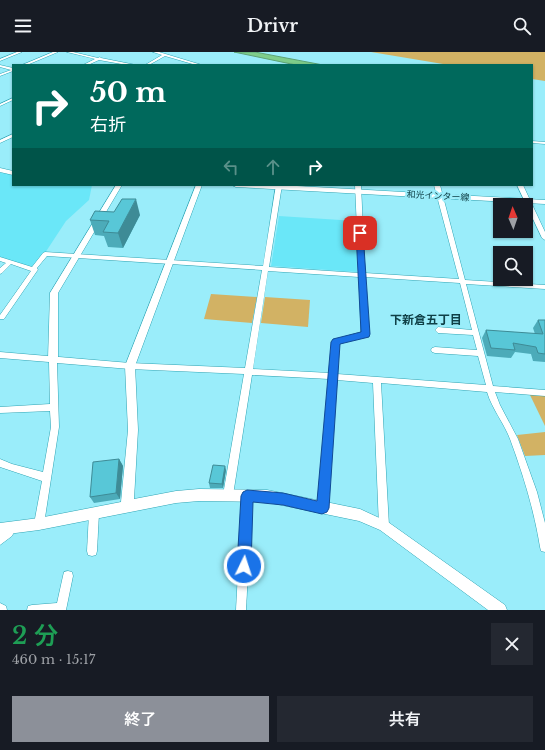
<!DOCTYPE html>
<html lang="ja">
<meta charset="utf-8">
<style>
:root{--surface:#171b24;--page:#242831;--text:#f1f3f6;--muted:#9ea1a6;--accent:#8c9099}
body{margin:0;font-family:"Libre Baskerville","Noto Sans JP",serif;background:var(--page);color:var(--text);height:100vh;display:flex;flex-direction:column;font-size:15px;white-space:nowrap}
*{box-sizing:border-box;margin:0}
p{font-size:13px;color:var(--muted)}
.icon{flex:none;width:22px;height:22px;fill:none;stroke:currentColor;stroke-width:2;stroke-linecap:round;stroke-linejoin:round}
.map{position:relative;height:558px;overflow:hidden}
.details{display:flex;flex-direction:column;background:var(--surface);flex:1}
.details>*{flex:none}
.guide{position:absolute;left:12px;top:12px;width:521px;height:122px;border-radius:0px;box-shadow:0 1px 3px #0004;background:#00695c;color:#fff;overflow:hidden}
.needle{width:26px;rotate:358deg}
.controls{position:absolute;left:493px;top:146px;display:grid;gap:8px}
.controls a{display:grid;place-items:center;width:40px;height:40px;border-radius:0px;background:var(--surface);box-shadow:0 1px 3px #0004;font-size:20px}
.pin{position:absolute;display:grid;place-items:center;width:34px;height:34px;color:#fff;margin:-17px;border-radius:8px;box-shadow:0 2px 6px #0006}
.me{position:absolute;width:44px;margin:-22px;rotate:4deg;stroke-linejoin:round;filter:drop-shadow(0 0 3px #0008)}
.turn{display:flex;align-items:center;gap:14px;height:84px;padding:0 12px;font-size:18px}
.turn .icon{width:52px;height:52px;stroke-width:2.5}
.turn b{display:block;font-size:28px;line-height:34px}
.lanes{display:flex;align-items:center;height:38px;padding:0 12px;background:#0003;justify-content:center;gap:20px;direction:ltr}
.lanes .off{opacity:.35}
.round{display:grid;place-items:center;flex:none;width:42px;height:42px;border-radius:0px;background:var(--page)}
.overview{display:flex;align-items:center;justify-content:space-between;height:68px;padding:0 12px}
h1{font-size:24px;font-weight:600;line-height:30px;color:#1e9e55}
.primary-button{display:flex;gap:8px;margin-top:auto;padding:8px 12px}
.primary-button a{flex:1;height:46px;border-radius:0px;background:var(--accent);color:#fff;font-size:16px;font-weight:600;line-height:46px;text-align:center}
.primary-button a+a{background:var(--page);color:var(--text)}
header{display:flex;justify-content:space-between;align-items:center;height:52px;padding:0 12px;background:var(--surface);font-size:18px;font-weight:600}
.map>svg:first-child{display:block}
.built{fill:#6ae7f8}
.green{fill:#d2b264}
.water{fill:#7ecd8a;stroke:#5da376}
.lines{fill:none;stroke-linecap:round;stroke-linejoin:round}
.minor-casing{stroke:#2fa5b5;stroke-width:1}
.tertiary-casing{stroke:#2fa5b5;stroke-width:1}
.primary-casing{stroke:#2fa5b5;stroke-width:1}
.minor{fill:#fff;fill-rule:evenodd}
.tertiary{fill:#fff;fill-rule:evenodd}
.primary{fill:#fff;fill-rule:evenodd}
.wall{fill:#4cabb9}
.shaded-wall{fill:#3e8b96}
.building{fill:#58c7d7;stroke:#3e8b96}
.route{fill:#1a73e8;stroke:#114b97}
.labels{text-anchor:middle;stroke-width:4;stroke-linejoin:round;paint-order:stroke}
.far-street-label{font-size:9px;fill:#0f4047;stroke:#9aedfa}
.neighbourhood-label{font-size:12px;font-weight:bold;fill:#0f4047;stroke:#9aedfa}
</style>
<header><svg class="icon" aria-label="menu" viewBox="0 0 24 24"><path d="M4 6h16M4 12h16M4 18h16"/></svg>Drivr<svg class="icon" aria-label="search" viewBox="0 0 24 24"><circle cx="10" cy="10" r="6"/><path d="M15 15l6 6"/></svg></header>
<div class="map">
<svg width="545" height="558" viewBox="0 0 545 558">
<rect width="100%" height="100%" fill="#9aedfa"/>
<g class="built">
<polygon points="0,121 13,122 13,133 92,133 89,148 66,169 45,201 31,215 0,205"/>
<polygon points="279,164 356,169 357,220 271,214"/>
</g>
<g class="green">
<polygon points="371,0 545,0 545,29 532,27 532,13 449,13"/>
<polygon points="211,242 257,245 252,271 204,267"/>
<polygon points="265,245 310,248 308,275 261,271"/>
<polygon points="530,343 545,343 545,374"/>
<polygon points="545,380 545,403 525,404 517,383"/>
</g>
<polygon class="water" points="234,0 255,0 323,13 296,13"/>
<g class="lines">
<g class="minor-casing">
<g id="minor">
<polygon points="17,0 22,0 0,9 0,7"/>
<polygon points="53,0 58,0 27,13 22,13"/>
<polygon points="67,0 73,0 98,6 100,5 101,6 136,13 127,13 99,8 88,13 83,13 95,7"/>
<polygon points="153,0 159,0 202,13 196,13 165,4 149,13 145,13 162,3"/>
<polygon points="0,13 13,16 13,19 0,24 0,22 11,18 0,15"/>
<polygon points="13,46 13,48 0,54 0,52"/>
<polygon points="13,82 13,85 0,91 0,88"/>
<polygon points="532,89 545,90 545,92 532,91"/>
<path d="M276,133H282L269,215L359,221L355,133H361L365,221L459,227L434,133H440L465,228L545,233V237L466,232L493,334L545,338V344L495,340L500,353L518,387L537,440L545,471V500L541,499L540,495C534,458 523,422 510,387C504,371 492,357 487,340L381,331L389,474L387,477L384,479L381,477L379,474L373,331L337,328L327,456L325,459L322,461L319,459L317,456L329,327L252,323L233,443L231,446L228,448L225,446L223,443L244,322L130,317L57,311L59,375L44,472L42,475L39,477L36,475L34,472L42,429L0,415V407L12,412L43,420L51,375L50,359L0,361V355L50,352L49,310L0,306V300L130,311L245,316L262,218L47,204L37,216L38,218L37,219L4,267H0V263L31,219L11,212L2,221L0,222V216L6,211L0,209V205L32,215L43,201L45,200L263,214ZM268,219L359,225L361,280L333,288L330,321L253,317ZM365,225L460,231L472,278L438,275L435,278L438,281L473,283L477,298L435,295L432,296L431,298L432,300L435,301L478,304L486,333L337,322L339,292L367,284L369,282Z"/>
<polygon points="517,133 523,133 545,180 545,188 542,186"/>
<polygon points="247,439 250,441 252,444 246,558 236,558 242,444 244,441"/>
<polygon points="94,456 97,458 99,461 97,499 96,503 92,504 88,503 87,499 89,461 91,458"/>
<polygon points="11,471 14,473 16,476 12,484 0,493 0,482 6,478 8,473"/>
<polygon points="68,519 72,520 73,524 66,558 27,558 28,554 32,553 57,551 63,524 64,520"/>
<polygon points="0,551 6,554 7,558 0,558"/>
</g>
</g>
<g class="tertiary-casing">
<g id="tertiary">
<polygon points="116,133 122,133 58,241 58,307 56,310 50,310 48,307 50,241"/>
<polygon points="196,133 202,133 135,314 138,378 134,447 176,439 199,437 267,438 360,457 388,470 505,553 507,558 488,558 380,478 359,469 267,450 199,449 176,451 39,478 0,483 0,471 39,466 121,450 128,378 125,314"/>
</g>
</g>
<g class="primary-casing">
<g id="primary">
<polygon points="0,116 13,119 13,123 0,120"/>
<polygon points="232,133 279,133 545,148 545,152 236,135"/>
</g>
</g>
<use href="#minor" class="minor"/>
<use href="#tertiary" class="tertiary"/>
<use href="#primary" class="primary"/>
</g>
<g class="wall">
<polygon points="114,160 140,163 123,196 108,195 104,184 95,183 90,168"/>
<polygon points="538,268 545,268 545,310 533,309 531,302 515,300 511,306 487,304 482,286 486,278 535,282 533,276"/>
<polygon points="119,407 123,414 120,447 94,451 90,445"/>
<polygon points="226,418 223,436 210,436 209,431"/>
</g>
<g class="shaded-wall">
<polygon points="136,147 140,163 123,196 118,181"/>
<polygon points="119,407 123,414 120,447 116,441"/>
<polygon points="225,414 226,418 223,436 222,432"/>
</g>
<g class="building">
<polygon points="122,147 136,147 118,181 103,180 109,169 90,168 95,159 114,160"/>
<polygon points="538,268 545,268 545,302 538,301 536,295 513,291 515,298 491,296 486,278 543,282"/>
<polygon points="119,407 116,441 90,445 93,410"/>
<polygon points="213,413 225,414 222,432 209,431"/>
</g>
<polygon class="route" points="360,179 363,181 370,282 369,285 340,292 329,456 327,460 322,462 283,453 253,450 251,514 249,519 244,521 239,519 237,514 241,444 243,440 247,438 283,441 317,449 331,290 333,287 361,280 356,181"/>
<g class="labels">
<g class="far-street-label">
<text transform="translate(438 144) rotate(3)" y="3">和光インター線</text>
</g>
<g class="neighbourhood-label">
<text x="426" y="272">下新倉五丁目</text>
</g>
</g>
</svg>
<div class="controls">
<a><svg class="needle" viewBox="-14 -14 28 28"><path d="M0-13l5 13h-10z" fill="#e53935"/><path d="M0 13l5-13h-10z" fill="#9ea1a6"/></svg></a>
<a><svg class="icon" aria-label="search" viewBox="0 0 24 24"><circle cx="10" cy="10" r="6"/><path d="M15 15l6 6"/></svg></a>
</div>
<div class="pin" style="left:360px;top:181px;background:#d93025"><svg class="icon" aria-label="arrive" viewBox="0 0 24 24"><path d="M6 21V4h12l-3 4 3 4H6"/></svg></div>
<svg class="me" style="left:244px;top:514px" viewBox="-20 -20 40 40"><circle r="17" fill="#1a73e8" stroke="#fff" stroke-width="3"/><path d="M0-11L8 9 0 5-8 9z" fill="#fff"/></svg>
<div class="guide">
<div class="turn"><svg class="icon" aria-label="right" viewBox="0 0 24 24"><path d="M7 20v-9h11M14 6l5 5-5 5"/></svg><div><b>50 m</b>右折</div></div>
<div class="lanes"><svg class="icon off" aria-label="left" viewBox="0 0 24 24"><path d="M17 20v-9H6M10 6l-5 5 5 5"/></svg><svg class="icon off" aria-label="ahead" viewBox="0 0 24 24"><path d="M12 20V5M6 11l6-6 6 6"/></svg><svg class="icon" aria-label="right" viewBox="0 0 24 24"><path d="M7 20v-9h11M14 6l5 5-5 5"/></svg></div>
</div>
</div>
<section class="details">
<div class="overview"><div><h1>2 分</h1><p>460 m · 15:17</p></div><a class="round"><svg class="icon" aria-label="close" viewBox="0 0 24 24"><path d="M6 6l12 12M18 6L6 18"/></svg></a></div>
<div class="primary-button"><a>終了</a><a>共有</a></div>
</section>
